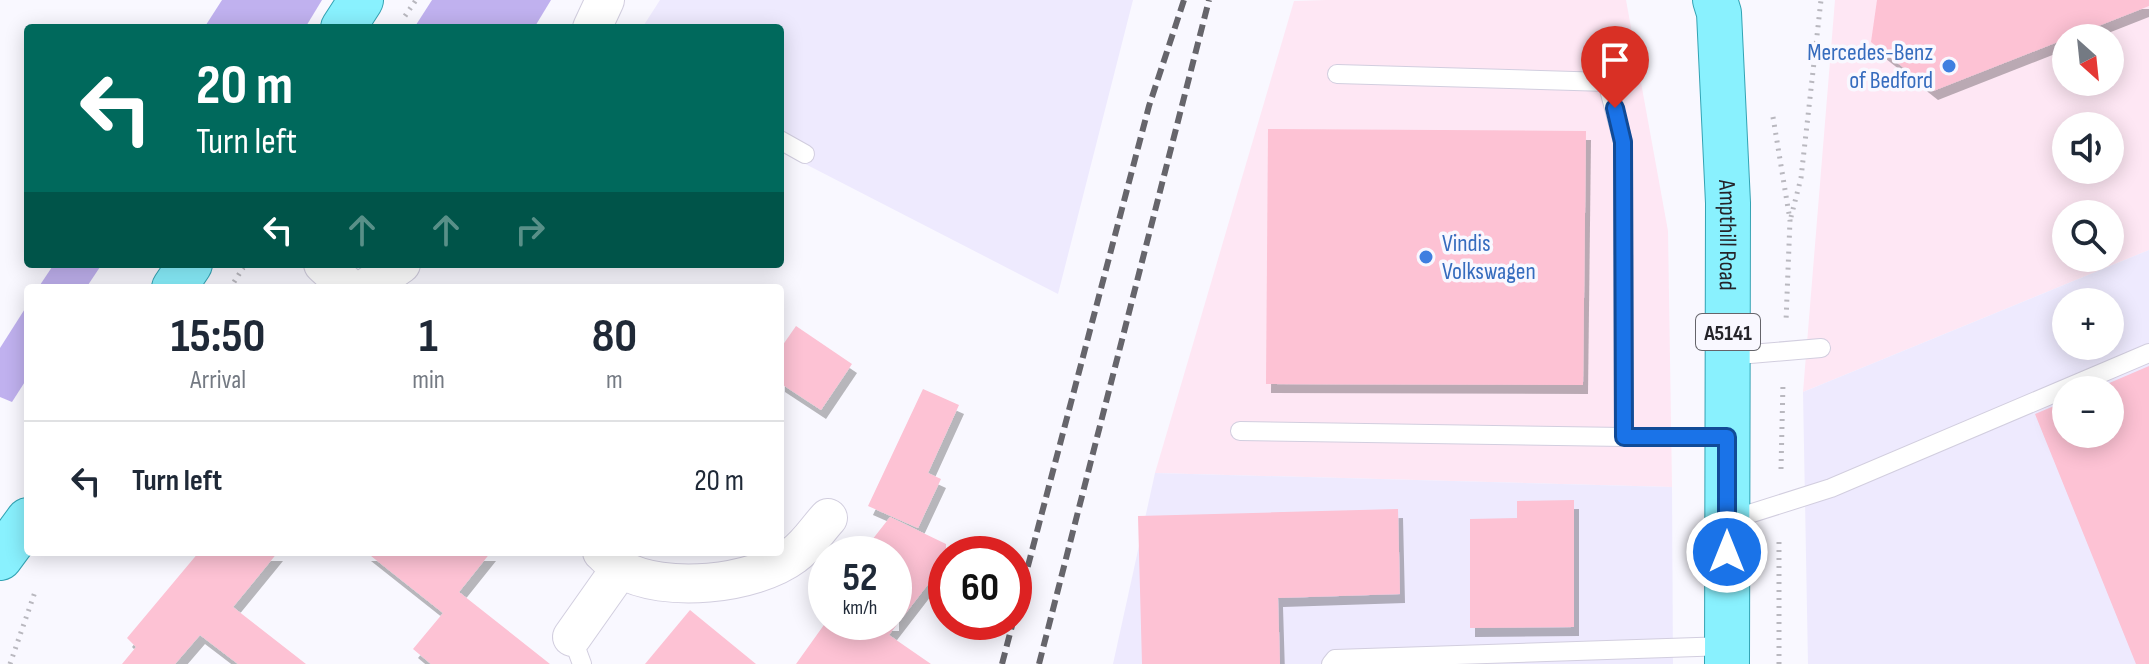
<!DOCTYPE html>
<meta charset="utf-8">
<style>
:root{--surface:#fff;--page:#f6f6f7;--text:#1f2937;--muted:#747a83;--line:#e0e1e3}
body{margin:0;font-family:"Sofia Sans Condensed",sans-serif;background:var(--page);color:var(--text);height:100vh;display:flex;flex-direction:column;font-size:30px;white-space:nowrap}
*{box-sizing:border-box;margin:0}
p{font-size:26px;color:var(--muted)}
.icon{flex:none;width:44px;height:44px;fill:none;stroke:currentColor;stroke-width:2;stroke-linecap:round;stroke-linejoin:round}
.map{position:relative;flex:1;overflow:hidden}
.details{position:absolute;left:24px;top:284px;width:760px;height:272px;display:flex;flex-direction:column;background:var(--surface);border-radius:8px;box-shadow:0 4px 20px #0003}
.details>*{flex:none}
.banner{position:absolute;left:24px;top:24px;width:760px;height:244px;border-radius:8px;box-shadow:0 4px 20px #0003;background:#00695c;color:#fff;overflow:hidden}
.needle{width:52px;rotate:153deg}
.buttons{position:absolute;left:2052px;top:24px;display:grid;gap:16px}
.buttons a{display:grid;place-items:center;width:72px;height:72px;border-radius:50%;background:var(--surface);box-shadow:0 4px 20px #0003;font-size:40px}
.speed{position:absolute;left:808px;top:536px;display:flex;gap:16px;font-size:40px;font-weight:700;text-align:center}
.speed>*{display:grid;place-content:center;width:104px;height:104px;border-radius:50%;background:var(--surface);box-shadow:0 4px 20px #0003;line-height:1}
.speed small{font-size:20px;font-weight:400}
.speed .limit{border:12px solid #d22;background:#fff;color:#111}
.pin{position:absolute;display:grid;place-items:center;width:68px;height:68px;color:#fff;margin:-82px -34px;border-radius:50% 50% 50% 0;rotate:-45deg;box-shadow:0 0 8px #0007}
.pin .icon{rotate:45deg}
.me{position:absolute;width:88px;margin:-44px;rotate:0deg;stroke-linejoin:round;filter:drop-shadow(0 0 6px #0008)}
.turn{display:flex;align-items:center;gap:28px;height:168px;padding:0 40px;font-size:36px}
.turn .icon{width:104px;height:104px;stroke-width:2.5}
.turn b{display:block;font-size:56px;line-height:68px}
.lanes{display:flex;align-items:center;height:76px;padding:0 40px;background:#0003;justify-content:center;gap:40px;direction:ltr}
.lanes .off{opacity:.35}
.eta{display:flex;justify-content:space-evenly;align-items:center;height:136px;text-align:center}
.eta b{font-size:48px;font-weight:700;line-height:56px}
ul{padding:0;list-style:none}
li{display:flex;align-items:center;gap:24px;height:120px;padding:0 40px;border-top:2px solid var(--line)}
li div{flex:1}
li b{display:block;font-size:30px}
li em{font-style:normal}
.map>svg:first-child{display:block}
.commercial{fill:#fee7f4;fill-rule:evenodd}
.built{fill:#eeeafe;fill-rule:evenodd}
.forest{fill:#c0b1ef}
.building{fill:#fdc2d4;filter:url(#shadow)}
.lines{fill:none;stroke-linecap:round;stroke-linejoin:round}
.lane-casing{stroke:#d2cedf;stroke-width:20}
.street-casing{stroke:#d2cedf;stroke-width:40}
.primary-casing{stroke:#33a3b4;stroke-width:46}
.path{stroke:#b9b8bf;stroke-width:5;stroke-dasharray:2 6;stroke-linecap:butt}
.lane{stroke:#fff;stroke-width:18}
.street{stroke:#fff;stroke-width:38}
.primary{stroke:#89f1fe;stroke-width:44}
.rail{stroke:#66656b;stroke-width:6;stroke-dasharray:12 6;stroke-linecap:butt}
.route-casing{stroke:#114b97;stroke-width:20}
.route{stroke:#1a73e8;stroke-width:14}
.shop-dot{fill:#3f7fe0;stroke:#f9f8ff;stroke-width:3}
.labels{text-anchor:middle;stroke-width:7;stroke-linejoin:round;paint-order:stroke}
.shield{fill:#f9f8ff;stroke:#65646a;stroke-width:2}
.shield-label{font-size:22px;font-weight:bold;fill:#25242a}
.shop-label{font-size:24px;fill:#366cbe;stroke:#f9f8ff;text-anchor:end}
.street-label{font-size:24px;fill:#25242a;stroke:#f9f8ff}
</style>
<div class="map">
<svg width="2149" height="664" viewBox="0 0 2149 664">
<defs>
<filter id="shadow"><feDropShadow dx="5" dy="9" stdDeviation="0" flood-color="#0004"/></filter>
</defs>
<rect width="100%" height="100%" fill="#f9f8ff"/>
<g class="commercial">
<polygon points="1326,0 1626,0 1668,231 1672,487 1155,473 1294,1"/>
<path d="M1835,0H2149V250L1803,392ZM2066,38H2110V82H2066ZM2066,126H2110V170H2066ZM2066,214H2110V258H2066Z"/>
</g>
<g class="built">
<polygon points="660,0 1133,0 1058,294 780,151 780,28 642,28"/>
<path d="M2149,250V664H1808L1803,392ZM2066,302H2110V346H2066ZM2066,390H2110V434H2066Z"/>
<polygon points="1155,473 1672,487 1673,664 1113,664"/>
</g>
<g class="forest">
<polygon points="222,0 322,0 305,28 204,28"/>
<polygon points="432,0 551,0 534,28 414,28"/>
<polygon points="54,264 102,264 86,288 38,288"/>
<polygon points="28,304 28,377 12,402 0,397 0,348"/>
</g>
<g class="building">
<polygon points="1877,0 2149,0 2149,6 1933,91 1871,42"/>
<polygon points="1268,129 1586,131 1583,385 1266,384"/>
<polygon points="796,326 852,364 821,410 780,383 780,349"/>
<polygon points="2149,366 2149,664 2136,664 2035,414 2066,401 2066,434 2110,434 2110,390 2093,390"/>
<polygon points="923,389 959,405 928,473 941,479 918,528 868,506"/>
<polygon points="1574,500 1574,627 1470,628 1470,519 1517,518 1517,501"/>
<polygon points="1398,509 1400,594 1278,598 1280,664 1142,664 1138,516"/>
<polygon points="890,517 946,544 946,561 889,635 931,664 796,664 826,622 894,622 894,554 861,554"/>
<polygon points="199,552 278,552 233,607 306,664 238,664 200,635 175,664 122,664 136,647 127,638"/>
<polygon points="366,552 491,552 451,602 459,592 550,664 431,664 413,649 443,613"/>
<polygon points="690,610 756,664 645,664"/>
</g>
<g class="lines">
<g class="lane-casing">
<g id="lane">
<polyline points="1337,74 1607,82 1623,142 1624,437 1727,437"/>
<polyline points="780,140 805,154"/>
<polyline points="1727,356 1821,348"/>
<polyline points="1240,431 1624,437"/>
<polyline points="1727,521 1831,488 2149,353"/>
<polyline points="572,637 582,664"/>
<polyline points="1331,664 1335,659 1727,646"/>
</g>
</g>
<g class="street-casing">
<g id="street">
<polyline points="592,28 605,0"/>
<polyline points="323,264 349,288"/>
<polyline points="366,288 401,264"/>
<path d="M602,552C608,557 614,565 621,569C664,594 754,585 794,555C807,546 817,530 828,518"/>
<polyline points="572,637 620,569"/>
</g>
</g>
<g class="primary-casing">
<g id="primary">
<path id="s1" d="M1715,0L1719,13L1728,203L1727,664"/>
<polyline points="343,28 361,0"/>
<polyline points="174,288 190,264"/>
<polyline points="0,558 28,520"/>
</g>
</g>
<g class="path">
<polyline points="405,16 416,0"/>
<polyline points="1773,117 1790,220 1786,321"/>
<polyline points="1791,217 1801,178 1821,0"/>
<polyline points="262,264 275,264"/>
<polyline points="234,282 243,268 252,264"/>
<polyline points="1781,469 1783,383"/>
<polyline points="10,664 36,589"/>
<polyline points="1779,664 1779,539"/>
</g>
<use href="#lane" class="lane"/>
<use href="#street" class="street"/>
<use href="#primary" class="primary"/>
<g class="rail">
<polyline points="1014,619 1149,106 1184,0"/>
<polyline points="1002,664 1013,622"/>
<polyline points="1039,664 1209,0"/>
</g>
</g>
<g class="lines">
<g class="route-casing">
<polyline id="route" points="1615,108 1623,142 1624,437 1727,437 1727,552"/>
</g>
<use href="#route" class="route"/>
</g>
<g class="shop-dot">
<circle cx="1949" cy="66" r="8"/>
<circle cx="1426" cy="257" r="8"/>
</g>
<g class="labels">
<rect class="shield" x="1696" y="314" width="64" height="36" rx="6"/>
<g class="shield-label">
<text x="1728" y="340">A5141</text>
</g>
<g class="shop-label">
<text x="1933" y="60">Mercedes-Benz<tspan x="1933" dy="28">of Bedford</tspan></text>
<text x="1442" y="251" text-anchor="start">Vindis<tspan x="1442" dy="28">Volkswagen</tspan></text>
</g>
<g class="street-label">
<text dy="8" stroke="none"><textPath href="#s1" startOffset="236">Ampthill Road</textPath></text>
</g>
</g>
</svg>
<div class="buttons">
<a><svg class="needle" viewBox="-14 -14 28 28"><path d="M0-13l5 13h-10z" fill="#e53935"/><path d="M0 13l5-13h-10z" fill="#747a83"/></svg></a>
<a><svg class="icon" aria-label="sound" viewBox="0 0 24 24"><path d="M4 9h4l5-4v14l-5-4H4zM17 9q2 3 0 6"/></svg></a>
<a><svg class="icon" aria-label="search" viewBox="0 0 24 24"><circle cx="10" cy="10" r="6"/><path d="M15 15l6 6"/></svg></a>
<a>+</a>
<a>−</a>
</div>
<div class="speed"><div>52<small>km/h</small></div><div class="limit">60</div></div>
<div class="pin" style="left:1615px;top:108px;background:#d93025"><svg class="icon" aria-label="arrive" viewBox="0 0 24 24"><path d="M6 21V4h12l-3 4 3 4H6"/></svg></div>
<svg class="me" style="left:1727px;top:552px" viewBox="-20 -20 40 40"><circle r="17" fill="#1a73e8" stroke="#fff" stroke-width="3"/><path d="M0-11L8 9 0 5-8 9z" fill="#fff"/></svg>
<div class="banner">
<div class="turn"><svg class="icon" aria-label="left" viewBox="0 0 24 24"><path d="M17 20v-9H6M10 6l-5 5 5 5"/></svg><div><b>20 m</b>Turn left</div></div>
<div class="lanes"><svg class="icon" aria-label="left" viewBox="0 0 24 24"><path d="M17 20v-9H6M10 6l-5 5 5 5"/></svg><svg class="icon off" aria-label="ahead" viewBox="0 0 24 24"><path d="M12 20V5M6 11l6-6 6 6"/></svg><svg class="icon off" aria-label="ahead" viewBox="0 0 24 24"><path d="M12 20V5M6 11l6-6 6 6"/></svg><svg class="icon off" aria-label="right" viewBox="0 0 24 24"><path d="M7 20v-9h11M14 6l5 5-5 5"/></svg></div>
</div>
<section class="details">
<div class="eta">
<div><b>15:50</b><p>Arrival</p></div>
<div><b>1</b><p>min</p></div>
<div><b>80</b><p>m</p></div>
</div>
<ul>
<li><svg class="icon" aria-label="left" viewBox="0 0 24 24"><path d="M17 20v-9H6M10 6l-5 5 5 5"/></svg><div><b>Turn left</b></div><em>20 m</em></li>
</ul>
</section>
</div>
